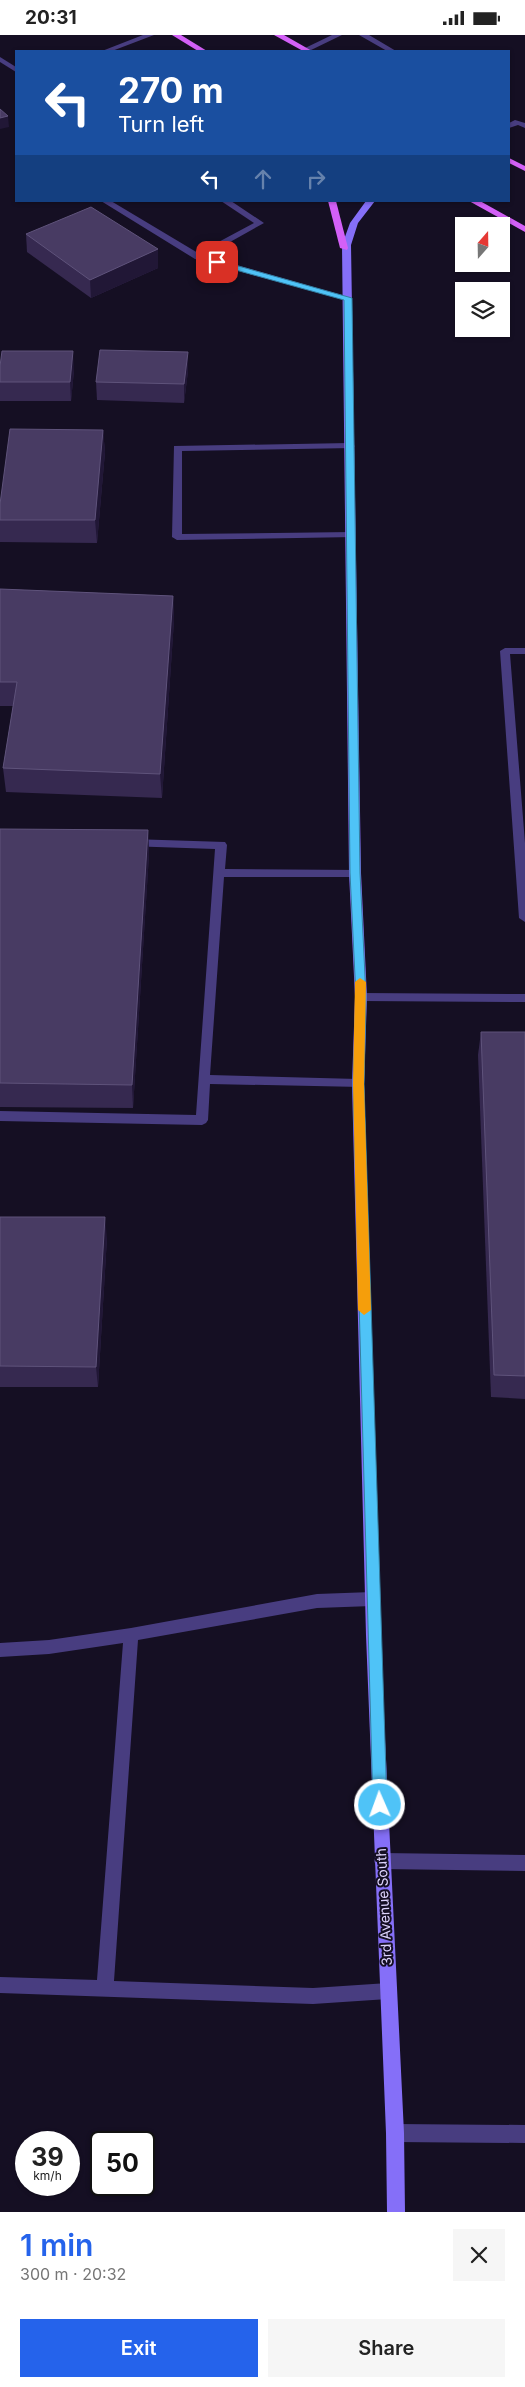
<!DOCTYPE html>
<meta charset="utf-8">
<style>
:root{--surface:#fff;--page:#f6f6f6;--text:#222;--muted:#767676;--accent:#2563eb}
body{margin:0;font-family:Inter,sans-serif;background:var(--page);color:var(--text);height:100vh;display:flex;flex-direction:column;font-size:19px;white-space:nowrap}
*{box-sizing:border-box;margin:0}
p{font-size:16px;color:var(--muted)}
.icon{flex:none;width:28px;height:28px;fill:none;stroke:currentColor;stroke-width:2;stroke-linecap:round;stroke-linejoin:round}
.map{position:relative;height:2177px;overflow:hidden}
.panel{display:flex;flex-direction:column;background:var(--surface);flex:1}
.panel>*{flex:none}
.top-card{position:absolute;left:15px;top:15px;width:495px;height:152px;border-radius:0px;box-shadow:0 1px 4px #0004;background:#1a4fa0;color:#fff;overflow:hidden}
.needle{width:32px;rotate:20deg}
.fabs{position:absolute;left:455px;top:182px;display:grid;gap:10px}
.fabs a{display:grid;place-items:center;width:55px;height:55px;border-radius:0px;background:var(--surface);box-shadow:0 1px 4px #0004;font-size:25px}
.speed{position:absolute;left:15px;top:2096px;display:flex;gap:10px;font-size:25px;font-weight:700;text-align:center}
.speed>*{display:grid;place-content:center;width:65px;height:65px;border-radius:50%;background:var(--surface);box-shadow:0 1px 4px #0004;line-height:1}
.speed small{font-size:12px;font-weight:400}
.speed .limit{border:2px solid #111;border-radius:8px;background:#fff;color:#111}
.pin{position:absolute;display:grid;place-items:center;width:42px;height:42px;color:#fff;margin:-21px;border-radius:10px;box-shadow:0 2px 8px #0006}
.me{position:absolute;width:55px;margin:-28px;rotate:358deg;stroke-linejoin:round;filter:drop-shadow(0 0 4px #0008)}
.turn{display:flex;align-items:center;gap:18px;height:105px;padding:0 20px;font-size:22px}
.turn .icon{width:65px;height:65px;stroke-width:2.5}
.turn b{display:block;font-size:35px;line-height:42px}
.lanes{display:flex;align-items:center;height:48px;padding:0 20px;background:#0003;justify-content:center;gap:25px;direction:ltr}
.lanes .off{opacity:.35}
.round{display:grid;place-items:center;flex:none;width:52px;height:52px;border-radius:0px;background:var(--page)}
.headline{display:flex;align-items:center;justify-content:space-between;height:85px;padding:0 20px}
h1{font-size:30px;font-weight:600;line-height:38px;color:var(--accent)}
.button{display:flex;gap:10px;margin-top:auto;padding:10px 20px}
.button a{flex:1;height:58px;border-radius:0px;background:var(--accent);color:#fff;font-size:20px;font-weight:600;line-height:58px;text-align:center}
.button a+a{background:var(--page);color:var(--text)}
.status{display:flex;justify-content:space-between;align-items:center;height:35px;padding:0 25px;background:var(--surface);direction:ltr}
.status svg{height:14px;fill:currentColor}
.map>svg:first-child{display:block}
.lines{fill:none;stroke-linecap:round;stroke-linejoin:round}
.lane{fill:#483d80;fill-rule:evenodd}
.secondary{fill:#856ff8;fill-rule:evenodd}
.primary{fill:#d360f7;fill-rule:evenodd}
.wall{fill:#362950}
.shaded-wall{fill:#211736}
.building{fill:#483b63;stroke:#5f537b}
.route{fill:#4fc3f7;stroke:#337fa1}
.slow{fill:#f59e0b}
.labels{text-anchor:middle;stroke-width:4;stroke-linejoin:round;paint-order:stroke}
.street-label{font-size:14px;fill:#ded4fd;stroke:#150f23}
</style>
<div class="status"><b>20:31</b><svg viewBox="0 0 49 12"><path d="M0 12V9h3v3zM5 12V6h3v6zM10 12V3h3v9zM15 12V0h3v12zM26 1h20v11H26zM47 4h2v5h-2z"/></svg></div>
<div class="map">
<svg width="525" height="2177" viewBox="0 0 525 2177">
<rect width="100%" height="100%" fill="#150f23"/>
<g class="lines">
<g class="lane">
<polygon points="143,0 154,0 112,16 102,16"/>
<polygon points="332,0 342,0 309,16 301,15"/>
<polygon points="359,0 369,0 396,16 387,16"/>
<polygon points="0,22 16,32 16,37 0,27"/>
<polygon points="515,85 525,88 525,93 518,90 509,93 509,88"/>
<polygon points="101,166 111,166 198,218 254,188 221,166 231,166 264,188 205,221 352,263 345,265 195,224"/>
<polygon points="350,408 355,411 353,413 182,416 182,499 352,497 355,498 355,502 177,505 172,502 174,411"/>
<polygon points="505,613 525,613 525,619 510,619 525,808 525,887 519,883 500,616"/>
<polygon points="131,804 225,807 227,810 225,834 359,835 361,838 359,841 355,842 224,842 210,1040 358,1044 362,1046 364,1049 362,1052 210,1049 208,1085 206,1088 202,1090 0,1086 0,1076 196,1080 215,814 127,811 125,808"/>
<polygon points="361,958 525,959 525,967 361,966 355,962"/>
<polygon points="372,1557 377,1559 379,1564 377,1569 372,1571 317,1573 138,1605 114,1946 313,1953 388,1948 394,1950 396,1956 394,1962 388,1964 313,1969 0,1958 0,1942 97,1945 123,1608 49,1619 0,1622 0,1608 49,1605 131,1593 317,1559"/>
<polygon points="382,1818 525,1820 525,1836 382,1834 376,1831 374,1826 376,1821"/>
<polygon points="395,2089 525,2090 525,2108 395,2107 389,2104 386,2098 389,2092"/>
</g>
<polygon class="secondary" points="366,166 375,166 358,188 351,210 361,838 367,962 364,1049 380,1600 404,2098 405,2177 387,2177 386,2098 366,1600 352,1049 355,962 349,838 342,210 350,188"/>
<g class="primary">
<polygon points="172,0 181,0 207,16 198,16"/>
<polygon points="274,0 284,0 312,16 303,16"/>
<polygon points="509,123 525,131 525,136 509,128"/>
<polygon points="328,166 336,166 348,213 347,215 340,213"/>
<polygon points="469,166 480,166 525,191 525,197"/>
</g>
</g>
<g class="wall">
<polygon points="26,199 158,214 158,233 91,263 27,217"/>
<polygon points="0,331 74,335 71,366 0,366"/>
<polygon points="188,336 184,368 97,365 96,347"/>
<polygon points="103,395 105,417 97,508 0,507 0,469"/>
<polygon points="0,554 173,561 174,585 162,763 6,757 3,733 13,671 0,671"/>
<polygon points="0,794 148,795 149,819 133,1073 0,1072"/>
<polygon points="481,997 525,997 525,1364 491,1362 478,1020"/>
<polygon points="0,1182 107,1203 98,1352 0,1352"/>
</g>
<g class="shaded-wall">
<polygon points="8,81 9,92 0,94 0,83"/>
<polygon points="158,214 158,233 91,263 90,245"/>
<polygon points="73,316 74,335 71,366 70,347"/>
<polygon points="188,317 188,336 184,368 184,349"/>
<polygon points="103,395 105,417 97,508 95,485"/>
<polygon points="173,561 174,585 162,763 160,739"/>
<polygon points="148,795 149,819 133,1073 132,1050"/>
<polygon points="105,1182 107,1203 98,1352 96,1332"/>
</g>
<g class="building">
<polygon points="0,74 8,81 0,83"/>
<polygon points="91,172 158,214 90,245 26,199"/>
<polygon points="100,315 188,317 184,349 96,347"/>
<polygon points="2,316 73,316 70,347 0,347 0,331"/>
<polygon points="10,394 103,395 95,485 0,485 0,469"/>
<polygon points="0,554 173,561 160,739 3,733 17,647 0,647"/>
<polygon points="0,794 148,795 132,1050 0,1048"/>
<polygon points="481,997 525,997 525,1341 494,1340"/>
<polygon points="0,1182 105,1182 96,1332 0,1331"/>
</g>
<polygon class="route" points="217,225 352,263 360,838 366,962 364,1049 387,1770 385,1774 380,1776 375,1774 373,1770 353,1049 356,962 350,838 344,265 214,229 213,227"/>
<polygon class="slow" points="360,943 366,947 364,1049 371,1275 364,1280 358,1275 353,1049 355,947"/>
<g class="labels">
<g class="street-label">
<text transform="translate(384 1872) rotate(-93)" y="5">3rd Avenue South</text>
</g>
</g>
</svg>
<div class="fabs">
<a><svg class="needle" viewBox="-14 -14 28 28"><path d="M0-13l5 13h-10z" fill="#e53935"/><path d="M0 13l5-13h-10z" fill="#767676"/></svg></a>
<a><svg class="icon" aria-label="layers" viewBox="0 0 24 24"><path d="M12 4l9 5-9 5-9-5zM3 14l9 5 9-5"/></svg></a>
</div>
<div class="speed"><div>39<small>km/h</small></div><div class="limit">50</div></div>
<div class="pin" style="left:217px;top:227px;background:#d93025"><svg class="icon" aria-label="arrive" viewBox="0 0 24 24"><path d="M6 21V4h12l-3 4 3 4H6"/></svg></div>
<svg class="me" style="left:380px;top:1770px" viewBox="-20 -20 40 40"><circle r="17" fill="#4fc3f7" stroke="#fff" stroke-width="3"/><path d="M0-11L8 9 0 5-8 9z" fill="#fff"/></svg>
<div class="top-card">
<div class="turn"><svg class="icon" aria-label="left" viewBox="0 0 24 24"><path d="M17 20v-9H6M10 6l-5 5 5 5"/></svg><div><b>270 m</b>Turn left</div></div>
<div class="lanes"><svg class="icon" aria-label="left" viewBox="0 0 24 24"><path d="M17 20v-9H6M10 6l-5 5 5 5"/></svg><svg class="icon off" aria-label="ahead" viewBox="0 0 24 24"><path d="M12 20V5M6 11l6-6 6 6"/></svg><svg class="icon off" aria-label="right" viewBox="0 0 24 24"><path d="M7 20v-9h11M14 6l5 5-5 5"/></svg></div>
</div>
</div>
<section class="panel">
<div class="headline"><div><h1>1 min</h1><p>300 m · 20:32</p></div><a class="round"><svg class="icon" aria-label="close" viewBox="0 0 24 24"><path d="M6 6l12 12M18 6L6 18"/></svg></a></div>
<div class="button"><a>Exit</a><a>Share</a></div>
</section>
